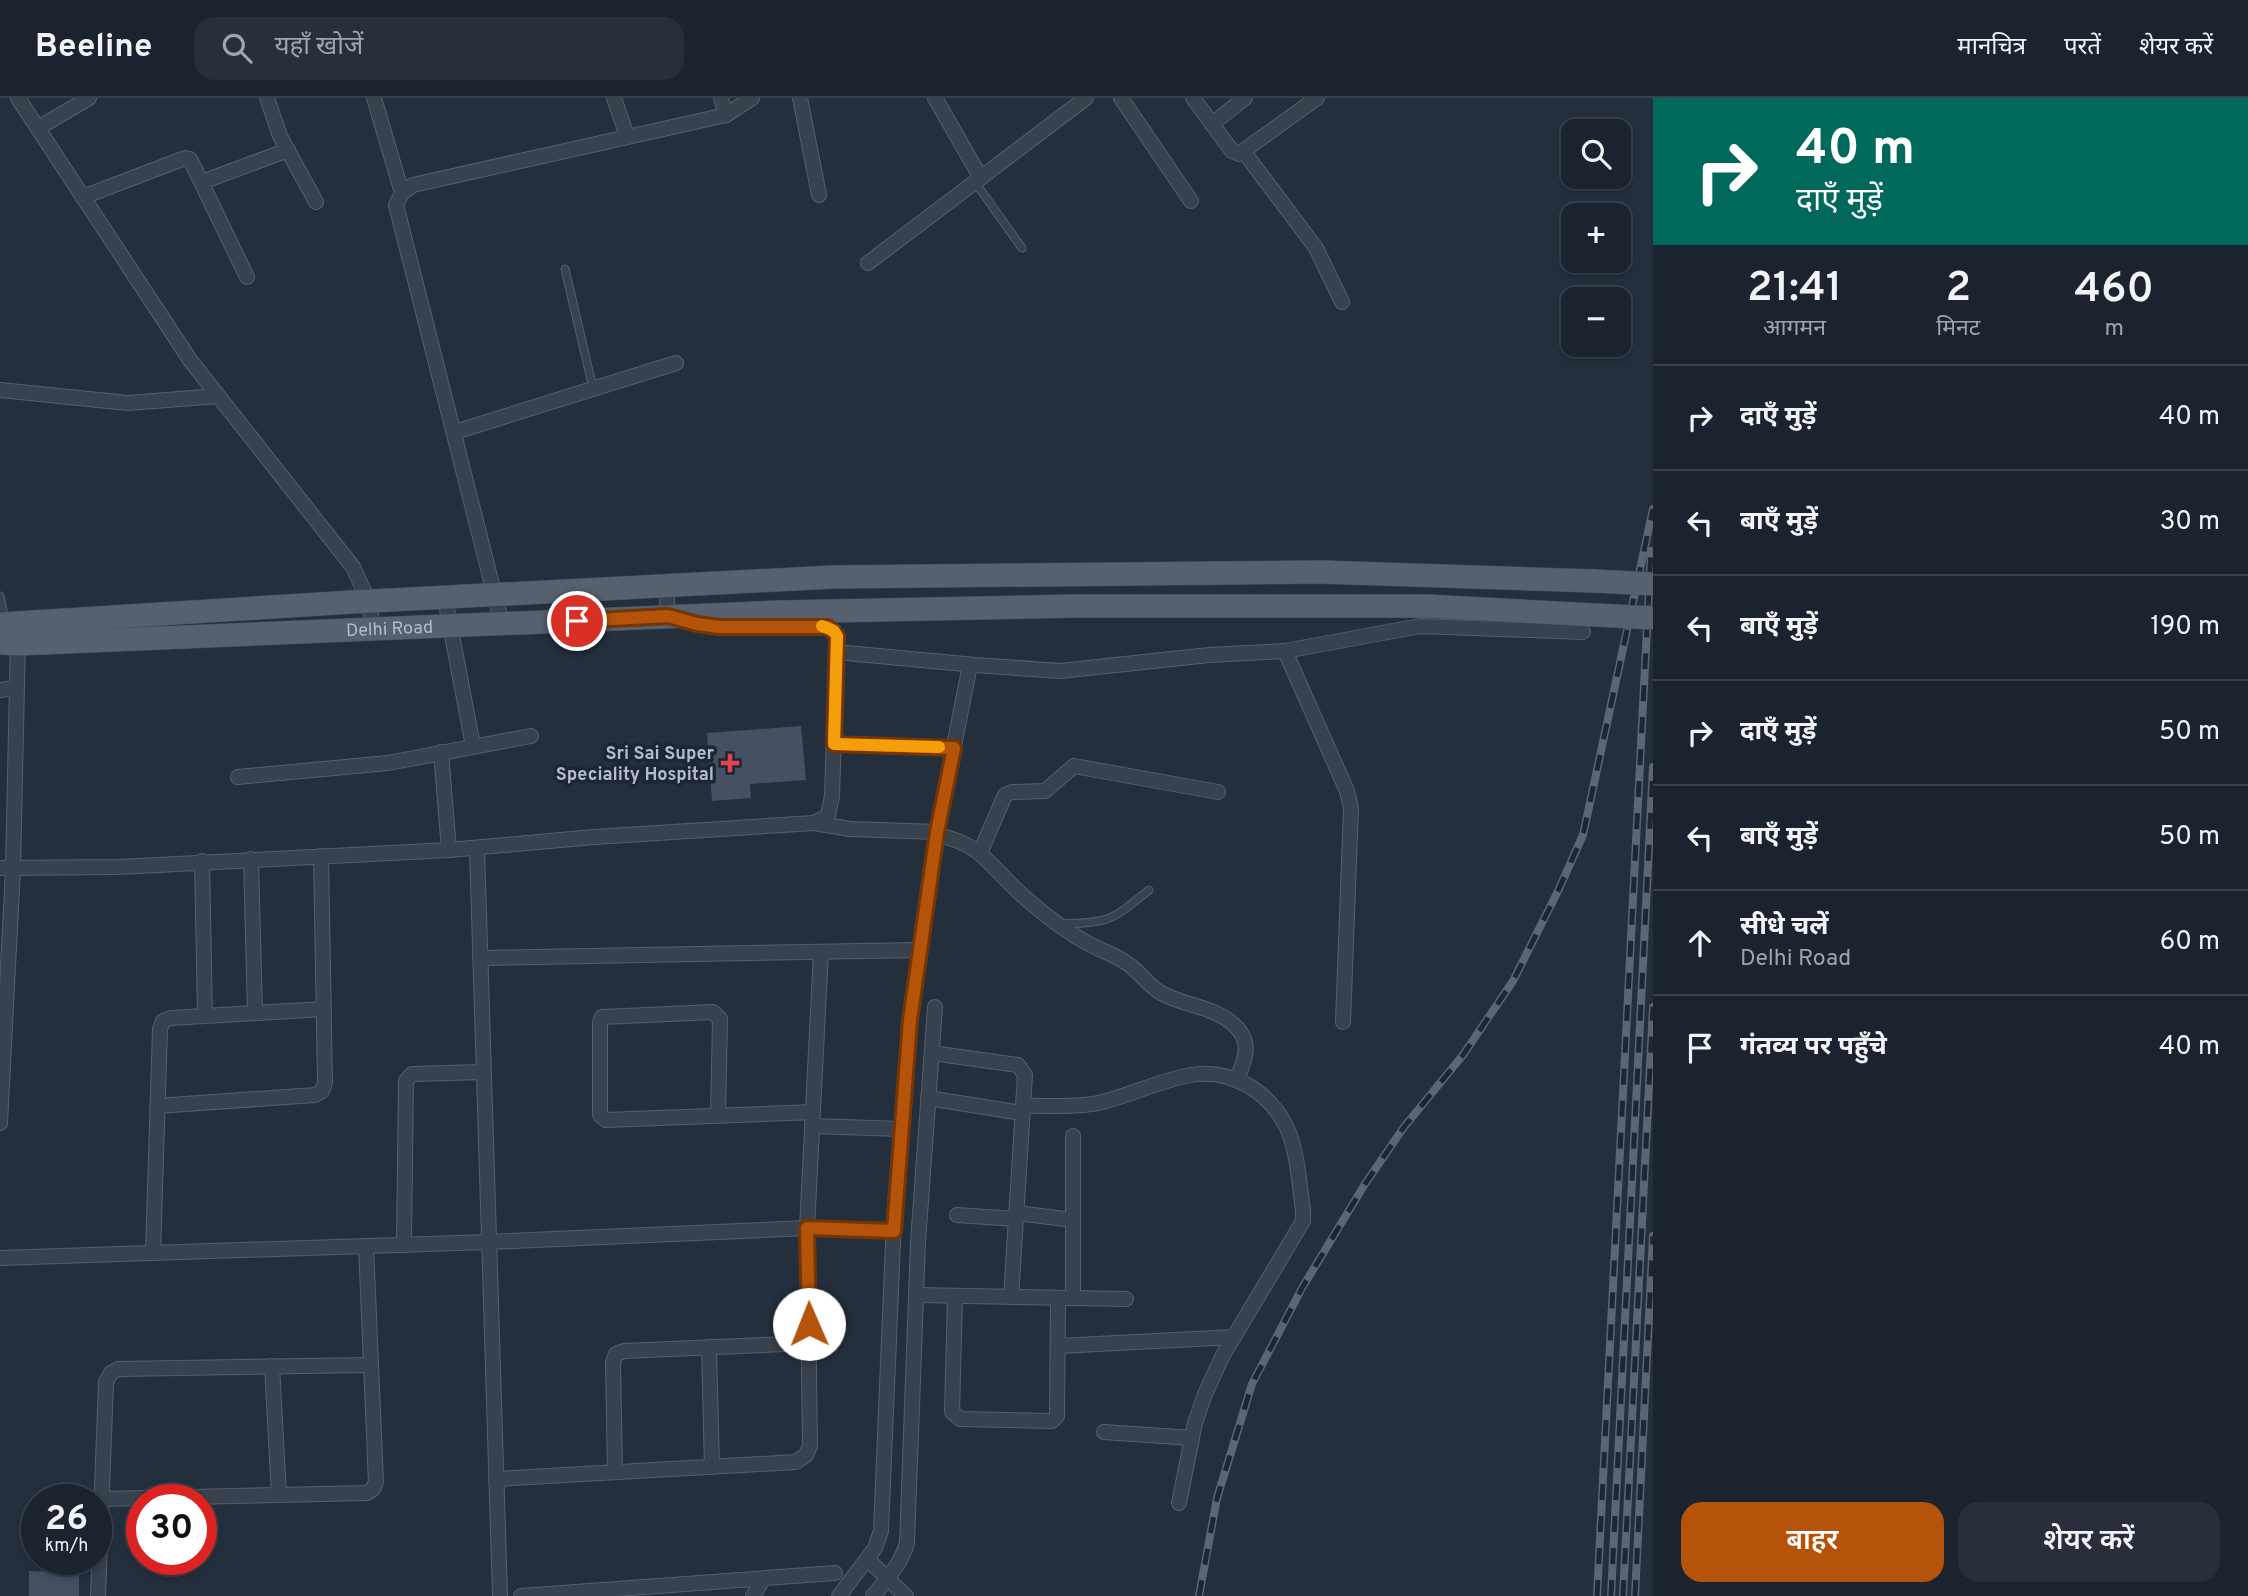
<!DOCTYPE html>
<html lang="hi">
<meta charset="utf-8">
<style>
:root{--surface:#1b232e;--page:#282f3a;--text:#f1f3f6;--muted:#a0a4aa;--line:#39404a;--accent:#b45309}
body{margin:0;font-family:Overpass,"Noto Sans Devanagari",sans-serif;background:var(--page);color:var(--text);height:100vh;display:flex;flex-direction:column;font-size:26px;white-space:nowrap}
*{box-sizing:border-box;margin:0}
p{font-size:23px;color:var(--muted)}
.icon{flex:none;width:38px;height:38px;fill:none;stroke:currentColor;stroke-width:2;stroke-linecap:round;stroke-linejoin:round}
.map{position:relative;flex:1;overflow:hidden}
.details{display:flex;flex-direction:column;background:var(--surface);width:595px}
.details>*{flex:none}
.banner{background:#00695c;color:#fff;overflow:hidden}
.buttons{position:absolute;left:1561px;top:21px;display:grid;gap:14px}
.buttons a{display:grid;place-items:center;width:70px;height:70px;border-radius:14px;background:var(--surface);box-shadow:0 4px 10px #0003,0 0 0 2px var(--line);font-size:35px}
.speed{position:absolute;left:21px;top:1386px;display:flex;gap:14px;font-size:35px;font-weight:700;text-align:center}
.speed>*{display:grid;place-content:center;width:91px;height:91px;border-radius:50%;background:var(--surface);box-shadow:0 4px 10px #0003,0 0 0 2px var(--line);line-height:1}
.speed small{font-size:18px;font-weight:400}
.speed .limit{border:10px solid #d22;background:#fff;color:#111}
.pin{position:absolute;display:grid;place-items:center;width:60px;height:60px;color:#fff;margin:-30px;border:4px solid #fff;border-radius:50%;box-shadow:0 2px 7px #0007}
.me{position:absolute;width:77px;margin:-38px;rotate:359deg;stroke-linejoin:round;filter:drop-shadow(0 0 5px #0008)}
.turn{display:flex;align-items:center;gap:24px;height:147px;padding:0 28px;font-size:32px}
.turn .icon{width:91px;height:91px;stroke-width:2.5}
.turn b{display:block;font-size:49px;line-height:60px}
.eta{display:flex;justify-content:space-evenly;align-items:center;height:119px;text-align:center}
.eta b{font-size:42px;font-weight:600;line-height:49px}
.cta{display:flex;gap:14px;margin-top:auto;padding:14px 28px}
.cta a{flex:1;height:80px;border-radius:21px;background:var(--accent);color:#fff;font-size:28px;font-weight:600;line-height:80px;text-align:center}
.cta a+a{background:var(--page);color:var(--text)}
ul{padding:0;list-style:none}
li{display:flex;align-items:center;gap:21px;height:105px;padding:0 28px;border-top:2px solid var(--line)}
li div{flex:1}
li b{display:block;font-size:26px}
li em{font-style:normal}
header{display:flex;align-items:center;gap:42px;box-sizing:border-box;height:98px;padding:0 35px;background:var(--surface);border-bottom:2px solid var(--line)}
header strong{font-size:33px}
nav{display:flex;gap:38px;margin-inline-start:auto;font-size:24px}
.search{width:490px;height:63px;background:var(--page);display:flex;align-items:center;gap:18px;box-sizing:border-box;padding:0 24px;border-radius:21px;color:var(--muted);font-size:26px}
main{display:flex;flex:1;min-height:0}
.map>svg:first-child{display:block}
.building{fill:#455162}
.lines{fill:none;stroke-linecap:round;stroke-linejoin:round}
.service-casing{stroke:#565f6c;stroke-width:9}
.minor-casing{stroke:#565f6c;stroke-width:16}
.primary-casing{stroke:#414a57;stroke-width:24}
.service{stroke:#38414e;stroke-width:7}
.minor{stroke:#38414e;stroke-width:14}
.primary{stroke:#56606e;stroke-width:23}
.rail-casing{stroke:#5a6575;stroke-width:8}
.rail{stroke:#1d2633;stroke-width:5;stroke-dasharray:16;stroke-linecap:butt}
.primary-bridge-casing{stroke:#414a57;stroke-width:24;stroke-linecap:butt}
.primary-bridge{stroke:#56606e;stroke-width:23}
.route-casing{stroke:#753606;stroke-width:18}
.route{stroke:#b45309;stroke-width:12}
.slow{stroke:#f59e0b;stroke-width:12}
.health-dot{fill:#e0444e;stroke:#1d2633;stroke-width:2.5}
.labels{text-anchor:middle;stroke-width:7;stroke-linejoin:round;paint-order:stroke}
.street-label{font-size:18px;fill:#b4bcc9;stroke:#1d2633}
.poi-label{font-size:18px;font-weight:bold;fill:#b4bcc9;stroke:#1d2633;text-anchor:end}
</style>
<header>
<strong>Beeline</strong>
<div class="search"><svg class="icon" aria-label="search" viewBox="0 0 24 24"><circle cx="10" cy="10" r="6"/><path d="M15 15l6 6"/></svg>यहाँ खोजें</div>
<nav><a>मानचित्र</a><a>परतें</a><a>शेयर करें</a></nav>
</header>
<main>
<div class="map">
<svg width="1653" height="1498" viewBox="0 0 1653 1498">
<rect width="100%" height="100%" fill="#242f3e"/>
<g class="building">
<polygon points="801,628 806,682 750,686 751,700 712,703 707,635"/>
<polygon points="29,1473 79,1474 79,1498 29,1498"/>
</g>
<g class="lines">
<g class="service-casing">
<g id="service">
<polyline points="975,84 1022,150"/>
<polyline points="565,171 593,290"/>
<polyline points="0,498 5,522"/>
<path d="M1062,826C1111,824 1111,823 1149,792"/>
</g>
</g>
<g class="minor-casing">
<g id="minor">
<polyline points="18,0 190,262 353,469 369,504 373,531"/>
<polyline points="267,0 280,38 316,104"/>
<polyline points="374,0 402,95"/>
<polyline points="614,0 627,38"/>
<polyline points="721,0 726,17"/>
<polyline points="800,0 819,97"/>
<polyline points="935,0 981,80"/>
<polyline points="1121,0 1191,103"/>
<polyline points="1193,0 1232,53 1239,56 1317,0"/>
<polyline points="1212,26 1245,0"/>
<polyline points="38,30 89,0"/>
<polyline points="1244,54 1316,150 1342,204"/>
<polyline points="202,84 288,52"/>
<polyline points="83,99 185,60 190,61 247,179"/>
<polyline points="868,165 1086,0"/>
<polyline points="0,292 128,305 218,298"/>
<polyline points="455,334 676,265"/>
<polyline points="666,488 668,518 676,520"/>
<polyline points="445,500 473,648"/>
<polyline points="502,526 396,107 402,95 413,87 726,17 752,0"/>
<polyline points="1285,553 1347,693 1351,710 1343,924"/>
<polyline points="836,554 975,567 1060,573 1209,557 1285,553 1420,528 1583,534"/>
<polyline points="0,592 15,590"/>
<polyline points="833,646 954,650"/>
<polyline points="441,654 449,752"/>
<polyline points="238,679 388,665 531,638"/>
<polyline points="814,725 850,731 937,734"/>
<path d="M937,737C983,746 990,769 1022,797C1040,813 1061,830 1082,842C1096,851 1112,855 1125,864C1139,872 1147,887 1161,895C1186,909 1218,908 1238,931C1252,947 1244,964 1237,981"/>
<polyline points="477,750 500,1498"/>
<polyline points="980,755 1005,697 1012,694 1045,693 1074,668 1218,694"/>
<polyline points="251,761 255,915"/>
<polyline points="202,763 205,918"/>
<polyline points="0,770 118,769 449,752 594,739 814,725 828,718 832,698 837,538 834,533 823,528 720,529 696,526"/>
<polyline points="480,860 920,852"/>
<polyline points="932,955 1018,967 1025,977 1011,1199"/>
<polyline points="928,1000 1022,1015"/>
<polyline points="157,1008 315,997 322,993 325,985 321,758"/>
<path d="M1023,1008C1047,1007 1074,1010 1098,1005C1129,998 1158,983 1190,977C1229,970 1268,992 1286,1028C1298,1053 1299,1085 1303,1112V1123L1223,1257L1205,1296L1195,1325L1179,1405"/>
<polyline points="718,1018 720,921 713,914 602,919 600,924 600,1017 606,1022 813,1014"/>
<polyline points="0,1025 13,771 18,540"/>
<polyline points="812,1028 901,1031"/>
<polyline points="1017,1115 1073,1122"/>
<polyline points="957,1117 1016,1121"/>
<polyline points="404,1147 406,983 412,976 483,974"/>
<polyline points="153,1155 160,931 163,923 171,920 324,911"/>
<polyline points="0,1160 488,1144 807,1130 894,1133"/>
<polyline points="916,1197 1126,1201"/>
<polyline points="955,1198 952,1314 960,1321 1052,1323 1057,1318 1058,1200"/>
<polyline points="1073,1200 1073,1038"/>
<polyline points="1058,1248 1234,1239"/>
<polyline points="709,1249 712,1369"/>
<polyline points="272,1268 279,1397"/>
<polyline points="1104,1334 1192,1340"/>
<polyline points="615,1374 613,1264 616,1256 624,1253 809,1245"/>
<polyline points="496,1381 796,1364 806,1357 810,1348 807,1130 821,854"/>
<polyline points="102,1401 367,1395 373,1391 376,1384 366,1148"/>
<polyline points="867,1461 906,1498"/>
<polyline points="98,1498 106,1284 111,1275 118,1271 371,1267"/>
<polyline points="521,1498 835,1475"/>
<polyline points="753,1498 763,1481"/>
<polyline points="839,1498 875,1450 881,1433 894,1120 910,922 937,734 970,567"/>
<path d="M873,1498C887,1481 901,1466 907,1445L918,1144L935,909"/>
</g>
</g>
<g class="primary-casing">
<g id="primary">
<polyline points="0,526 352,504 833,479 1321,474 1594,483"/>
<path id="s1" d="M0,545L18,546L780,514"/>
</g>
</g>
<use href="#service" class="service"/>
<use href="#minor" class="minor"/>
<use href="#primary" class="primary"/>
<g class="rail-casing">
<g id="rail">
<polyline points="1199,1498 1217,1400 1252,1286 1302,1190 1365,1086 1404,1029 1463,957 1513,883 1558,793 1583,737 1653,411"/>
<polyline points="1597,1498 1651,453"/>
<polyline points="1611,1498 1653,669"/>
<polyline points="1623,1498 1653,909"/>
<polyline points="1635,1498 1653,1138"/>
</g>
</g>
<use href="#rail" class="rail"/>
<g class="primary-bridge-casing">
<g id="primary-bridge">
<polyline points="1594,483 1653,486"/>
<polyline points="780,514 1074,508 1427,508 1653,520"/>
</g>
</g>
<use href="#primary-bridge" class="primary-bridge"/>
</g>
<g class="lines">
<g class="route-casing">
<polyline id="route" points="577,523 668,518 697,526 720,529 828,529 837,538 834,646 954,650 937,734 910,922 894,1133 807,1130 809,1226"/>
</g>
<use href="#route" class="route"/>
<polyline class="slow" points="822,528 834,533 837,538 834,646 939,649"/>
</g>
<path class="health-dot" d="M726.5 654.5h7v7h7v7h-7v7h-7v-7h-7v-7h7z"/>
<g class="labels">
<g class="street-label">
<text dy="6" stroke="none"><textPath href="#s1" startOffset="390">Delhi Road</textPath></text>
</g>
<g class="poi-label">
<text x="714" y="661">Sri Sai Super<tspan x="714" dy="21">Speciality Hospital</tspan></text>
</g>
</g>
</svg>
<div class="buttons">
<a><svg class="icon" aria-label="search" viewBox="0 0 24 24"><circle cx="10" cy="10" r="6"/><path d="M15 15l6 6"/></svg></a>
<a>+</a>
<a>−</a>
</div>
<div class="speed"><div>26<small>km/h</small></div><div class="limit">30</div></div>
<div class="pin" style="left:577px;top:523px;background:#d93025"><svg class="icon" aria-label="arrive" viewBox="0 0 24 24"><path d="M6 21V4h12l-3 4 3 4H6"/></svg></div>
<svg class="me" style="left:809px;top:1226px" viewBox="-20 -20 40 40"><circle r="19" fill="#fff"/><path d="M0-13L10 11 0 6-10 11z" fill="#b45309"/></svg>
</div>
<section class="details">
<div class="banner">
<div class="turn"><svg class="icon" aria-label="right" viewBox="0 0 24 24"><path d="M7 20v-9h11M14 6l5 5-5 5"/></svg><div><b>40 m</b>दाएँ मुड़ें</div></div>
</div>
<div class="eta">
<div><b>21:41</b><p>आगमन</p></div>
<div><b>2</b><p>मिनट</p></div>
<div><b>460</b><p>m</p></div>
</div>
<ul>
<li><svg class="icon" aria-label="right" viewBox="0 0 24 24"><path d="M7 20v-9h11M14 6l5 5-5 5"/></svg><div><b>दाएँ मुड़ें</b></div><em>40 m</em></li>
<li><svg class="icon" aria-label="left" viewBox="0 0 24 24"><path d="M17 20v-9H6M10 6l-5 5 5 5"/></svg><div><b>बाएँ मुड़ें</b></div><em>30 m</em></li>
<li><svg class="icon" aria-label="left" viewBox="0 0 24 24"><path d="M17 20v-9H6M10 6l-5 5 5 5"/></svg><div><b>बाएँ मुड़ें</b></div><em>190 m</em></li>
<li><svg class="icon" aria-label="right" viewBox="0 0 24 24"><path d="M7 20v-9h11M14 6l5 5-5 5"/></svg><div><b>दाएँ मुड़ें</b></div><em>50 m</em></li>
<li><svg class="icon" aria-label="left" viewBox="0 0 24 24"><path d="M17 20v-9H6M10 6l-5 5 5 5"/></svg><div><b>बाएँ मुड़ें</b></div><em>50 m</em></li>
<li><svg class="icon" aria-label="ahead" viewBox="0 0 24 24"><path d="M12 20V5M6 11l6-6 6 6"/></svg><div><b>सीधे चलें</b><p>Delhi Road</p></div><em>60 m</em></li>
<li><svg class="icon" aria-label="arrive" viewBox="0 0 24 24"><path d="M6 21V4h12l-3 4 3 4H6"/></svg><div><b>गंतव्य पर पहुँचे</b></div><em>40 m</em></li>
</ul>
<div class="cta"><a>बाहर</a><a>शेयर करें</a></div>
</section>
</main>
